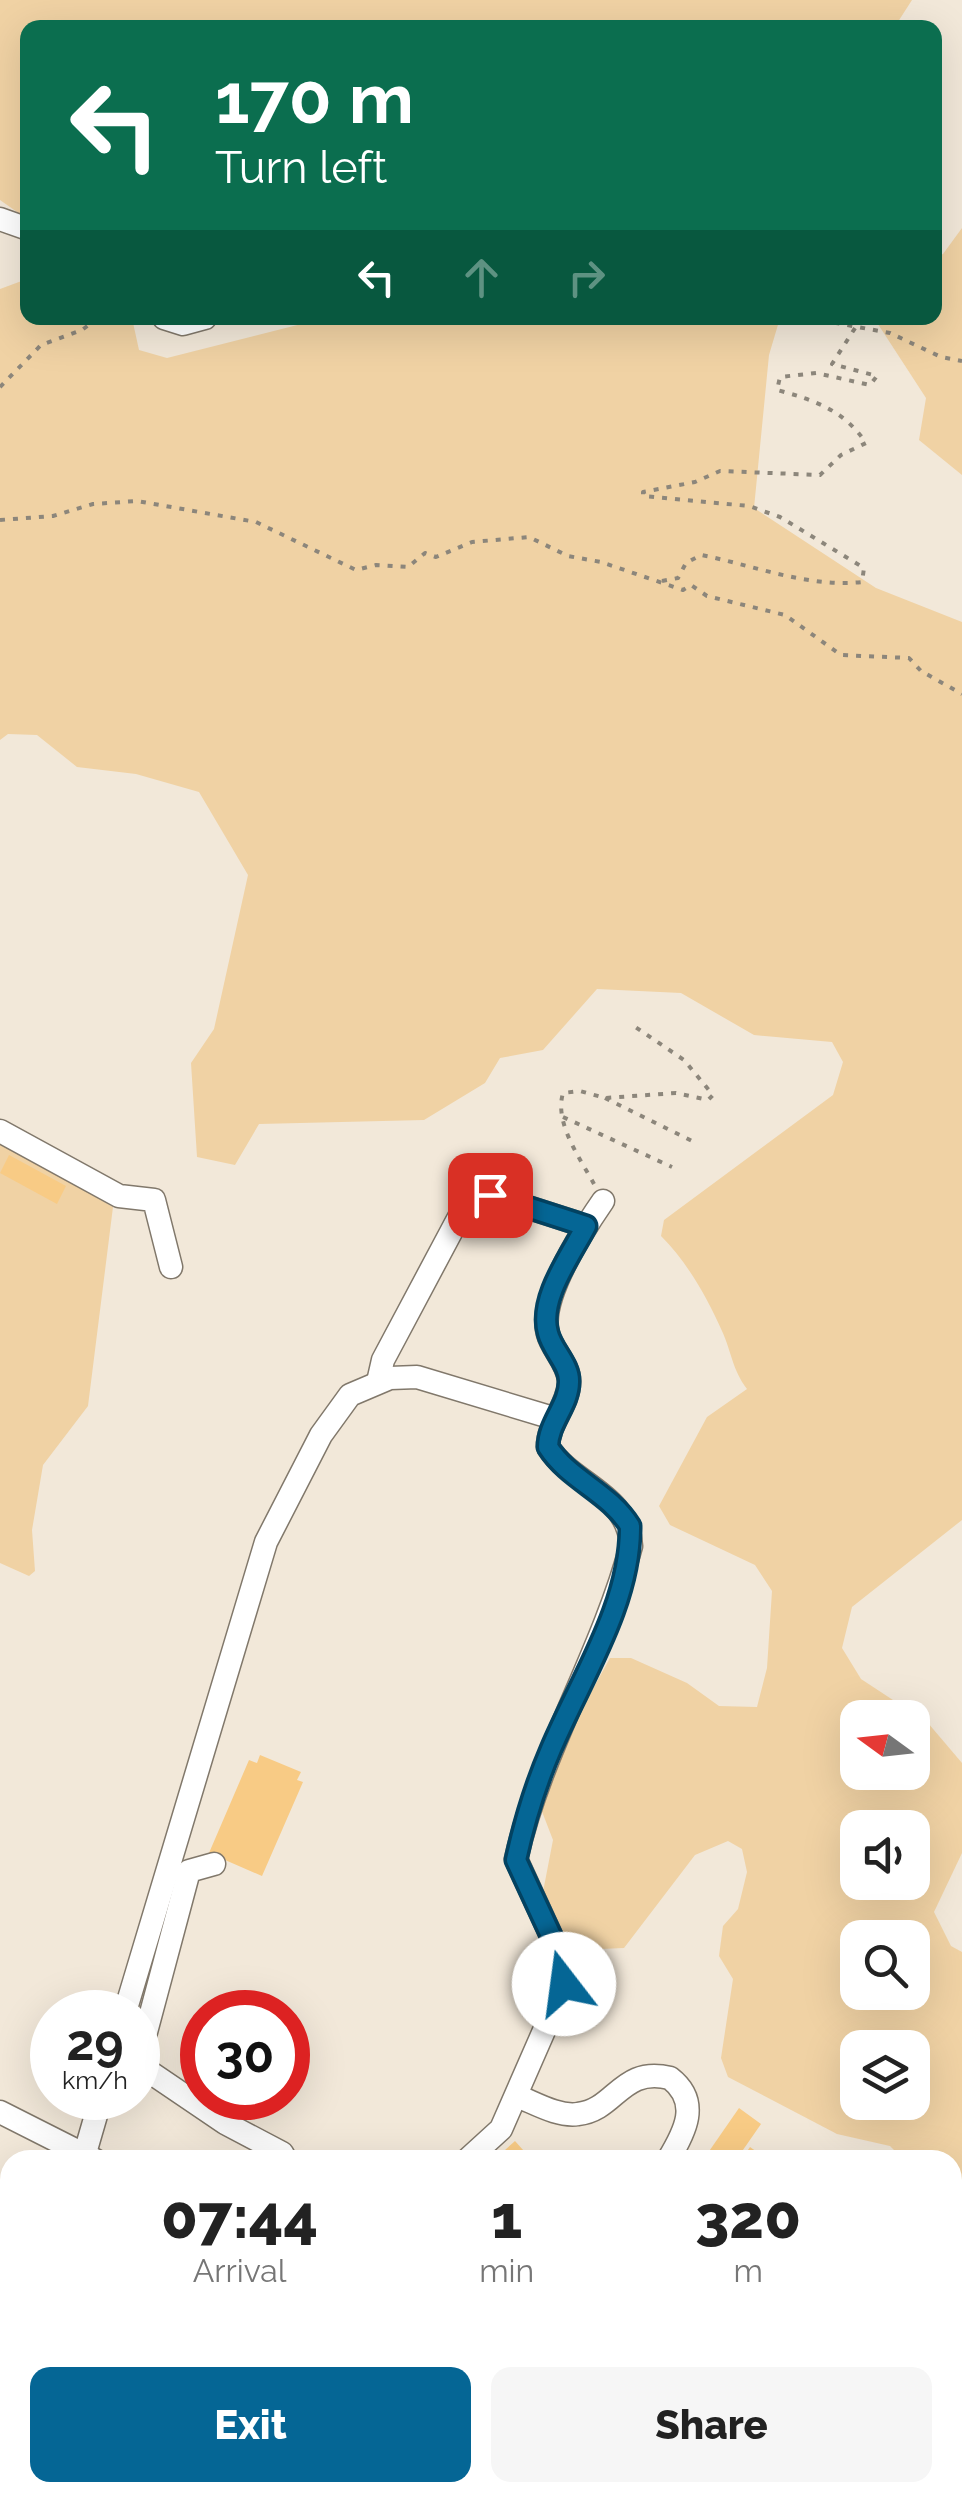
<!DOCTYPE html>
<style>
:root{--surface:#fff;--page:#f6f6f6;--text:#222;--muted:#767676;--accent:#056695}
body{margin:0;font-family:Raleway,sans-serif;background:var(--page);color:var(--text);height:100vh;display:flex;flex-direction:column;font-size:38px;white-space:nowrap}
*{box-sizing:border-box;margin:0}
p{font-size:32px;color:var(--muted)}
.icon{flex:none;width:55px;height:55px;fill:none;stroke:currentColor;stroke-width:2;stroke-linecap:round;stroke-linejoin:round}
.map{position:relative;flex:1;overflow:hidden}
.panel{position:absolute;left:0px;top:2150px;width:962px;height:352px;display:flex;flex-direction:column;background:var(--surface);border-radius:30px 30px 0 0;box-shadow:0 10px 40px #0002}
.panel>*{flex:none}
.guide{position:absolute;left:20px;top:20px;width:922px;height:305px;border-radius:20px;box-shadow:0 10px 40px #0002;background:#0b6e4f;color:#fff;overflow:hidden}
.needle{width:65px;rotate:285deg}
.fabs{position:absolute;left:840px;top:1700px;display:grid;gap:20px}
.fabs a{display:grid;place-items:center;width:90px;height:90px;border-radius:20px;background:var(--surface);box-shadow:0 10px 40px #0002;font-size:50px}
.speed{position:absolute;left:30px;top:1990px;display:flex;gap:20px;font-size:50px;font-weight:700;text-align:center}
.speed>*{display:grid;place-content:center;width:130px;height:130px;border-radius:50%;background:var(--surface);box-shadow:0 10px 40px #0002;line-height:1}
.speed small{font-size:25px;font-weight:400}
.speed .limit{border:15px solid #d22;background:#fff;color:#111}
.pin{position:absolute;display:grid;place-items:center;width:85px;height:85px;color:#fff;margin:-42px;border-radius:20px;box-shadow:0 5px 15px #0006}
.me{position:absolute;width:110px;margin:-55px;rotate:345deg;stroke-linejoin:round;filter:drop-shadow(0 0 8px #0008)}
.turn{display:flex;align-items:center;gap:35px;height:210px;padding:0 30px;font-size:45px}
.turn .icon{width:130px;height:130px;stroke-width:2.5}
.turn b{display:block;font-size:70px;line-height:85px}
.lanes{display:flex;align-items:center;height:95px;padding:0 30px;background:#0003;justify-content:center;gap:50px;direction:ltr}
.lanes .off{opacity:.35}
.eta{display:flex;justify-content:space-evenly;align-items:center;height:170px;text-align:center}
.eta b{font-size:60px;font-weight:800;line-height:70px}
.action{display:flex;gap:20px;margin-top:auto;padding:20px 30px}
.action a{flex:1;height:115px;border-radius:20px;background:var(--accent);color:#fff;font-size:40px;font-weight:800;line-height:115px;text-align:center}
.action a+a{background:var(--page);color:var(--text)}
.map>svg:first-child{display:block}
.green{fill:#f0d2a4;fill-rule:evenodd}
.building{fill:#f8cb85}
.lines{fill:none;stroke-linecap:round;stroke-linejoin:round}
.street-casing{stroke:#81786b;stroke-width:25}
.path{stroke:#8c867b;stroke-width:4;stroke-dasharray:5 8;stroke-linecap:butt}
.street{stroke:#fff;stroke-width:22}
.route-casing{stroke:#034261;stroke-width:25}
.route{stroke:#056695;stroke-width:18}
</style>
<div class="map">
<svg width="962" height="2501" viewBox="0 0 962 2501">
<rect width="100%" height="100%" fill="#f2e8d9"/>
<g class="green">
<polygon points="0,0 912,0 894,28 28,28 27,219 0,200"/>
<polygon points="962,228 962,475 919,440 926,398 874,318 935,318 935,257 943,254"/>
<path d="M27,279L28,318H132L139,350L167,358L325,318H780L769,355L754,508L876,588L962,622V1520L852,1607L842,1648L861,1679L928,1723L962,1763V1853L934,1912L951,1946L962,1952V2380L953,2381L952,2160H904L890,2146L837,2134L728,2077L721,2058L733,1979L719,1956L723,1926L738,1909L747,1872L742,1849L728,1841L695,1855L624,1948L600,1949L563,1935L542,1897L553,1840L541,1809L569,1732L610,1658H631L687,1683L719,1706L757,1707L767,1668L772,1591L755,1565L670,1525L659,1506L707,1417L747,1389C732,1369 732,1353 722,1331C707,1297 687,1262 661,1236L664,1220L833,1095L843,1062L832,1042L754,1035L681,993L597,989L543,1050L500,1058L485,1083L424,1120L259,1124L235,1165L197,1157L191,1063L214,1029L248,875L199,792L136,774L77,767L37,735L8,734L0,740V289ZM858,1718H912V1772H858ZM858,1828H912V1882H858ZM858,1938H912V1992H858ZM858,2048H912V2102H858Z"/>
<polygon points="0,1140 113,1207 88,1406 43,1465 32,1530 35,1571 29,1576 0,1563"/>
</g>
<g class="building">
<polygon points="9,1155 66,1186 57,1204 0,1173"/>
<polygon points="260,1755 301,1772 297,1780 303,1782 262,1876 209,1853 249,1760 257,1763"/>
<polygon points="739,2108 761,2124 736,2160 703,2160"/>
<polygon points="515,2141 532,2160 494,2160"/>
<polygon points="750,2147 768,2160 741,2160"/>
</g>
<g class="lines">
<g class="street-casing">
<g id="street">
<polyline points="0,219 28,229"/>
<polyline points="164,318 183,324 205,318"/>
<polyline points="0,1131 119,1196 154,1200 171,1267"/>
<polyline points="378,1382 383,1360 466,1204 490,1195 586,1226"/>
<polyline points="125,2012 266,1542 321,1435 350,1395 390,1378 417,1377 553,1418"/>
<polyline points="138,2062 189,1871 214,1864"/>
<polyline points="138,2064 225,2123 282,2153 286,2160"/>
<path d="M517,2096C535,2103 558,2117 578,2114C616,2110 621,2066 670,2078C701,2102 685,2132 668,2160"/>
<polyline points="0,2112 95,2160"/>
<polyline points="83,2160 101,2098"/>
<path d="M467,2160L501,2129L564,1985L560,1955L516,1859C541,1750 602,1654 631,1546C629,1494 572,1485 548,1447C548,1423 568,1406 569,1383C570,1365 552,1350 548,1334C538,1299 583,1230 603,1201"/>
<polyline points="0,2239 10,2244"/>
<polyline points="0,2355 10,2358"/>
<polyline points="0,2473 10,2479"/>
<polyline points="30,2492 37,2501"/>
<polyline points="92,2492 98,2501"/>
<polyline points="149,2492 158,2501"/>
<polyline points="255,2492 265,2499"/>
<polyline points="332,2492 339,2501"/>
<polyline points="580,2492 586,2501"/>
<polyline points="523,2501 524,2492"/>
</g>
</g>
<g class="path">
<polyline points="809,318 890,333 941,357 962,361"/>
<polyline points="0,387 41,345 82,330 98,318"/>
<polyline points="0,520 53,516 93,504 137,501 256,522 356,570 376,565 408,567 425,553 436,557 472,542 529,537 568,556 601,562 683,590 691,585 707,596 785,615 841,655 909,658 921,671 962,694"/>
<path d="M662,581L678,578L686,563L701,555C753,565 808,588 862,582L864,568L780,517L749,506L643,496V492L695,482L720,471L820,475L841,455L866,443C844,410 814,400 777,390L780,377L816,373L870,385L877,376L832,364L857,325"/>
<polyline points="605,1098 694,1142"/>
<polyline points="563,1117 672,1167"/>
<path d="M594,1184C580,1158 554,1123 563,1093L580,1091L605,1098L676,1093L708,1100L713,1095L684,1060L631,1024"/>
<polyline points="797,2501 800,2492"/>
</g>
<use href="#street" class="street"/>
</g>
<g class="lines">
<g class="route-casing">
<path id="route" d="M490,1195L586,1226C571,1255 538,1299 548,1333C552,1350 570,1365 569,1382C569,1405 548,1423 548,1447C569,1480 609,1492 630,1526C631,1604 580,1680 551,1749C536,1784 524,1823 516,1860L560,1955L564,1984"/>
</g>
<use href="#route" class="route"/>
</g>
</svg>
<div class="fabs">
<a><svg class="needle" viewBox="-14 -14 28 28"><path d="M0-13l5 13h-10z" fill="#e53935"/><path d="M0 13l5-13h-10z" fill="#767676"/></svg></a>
<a><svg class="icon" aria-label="sound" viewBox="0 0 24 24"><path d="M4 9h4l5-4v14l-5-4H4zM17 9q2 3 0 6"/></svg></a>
<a><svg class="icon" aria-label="search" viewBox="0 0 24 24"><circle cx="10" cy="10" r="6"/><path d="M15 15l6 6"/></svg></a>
<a><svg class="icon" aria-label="layers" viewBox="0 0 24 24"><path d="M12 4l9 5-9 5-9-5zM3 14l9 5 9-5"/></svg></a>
</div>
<div class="speed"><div>29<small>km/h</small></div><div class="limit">30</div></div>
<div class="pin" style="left:490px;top:1195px;background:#d93025"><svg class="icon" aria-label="arrive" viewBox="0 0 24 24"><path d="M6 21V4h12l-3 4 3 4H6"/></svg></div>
<svg class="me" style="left:564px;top:1984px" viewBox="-20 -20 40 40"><circle r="19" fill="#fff"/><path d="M0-13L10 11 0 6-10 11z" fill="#056695"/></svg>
<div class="guide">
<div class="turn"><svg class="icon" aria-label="left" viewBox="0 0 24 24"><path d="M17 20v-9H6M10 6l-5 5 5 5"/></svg><div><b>170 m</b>Turn left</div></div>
<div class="lanes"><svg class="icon" aria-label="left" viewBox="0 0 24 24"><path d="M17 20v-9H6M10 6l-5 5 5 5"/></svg><svg class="icon off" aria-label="ahead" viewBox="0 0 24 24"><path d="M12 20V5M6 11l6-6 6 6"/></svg><svg class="icon off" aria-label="right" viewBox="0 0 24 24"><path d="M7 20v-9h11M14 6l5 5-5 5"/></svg></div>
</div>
<section class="panel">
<div class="eta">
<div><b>07:44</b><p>Arrival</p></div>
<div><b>1</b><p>min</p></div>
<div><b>320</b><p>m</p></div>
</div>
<div class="action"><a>Exit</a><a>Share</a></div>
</section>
</div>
